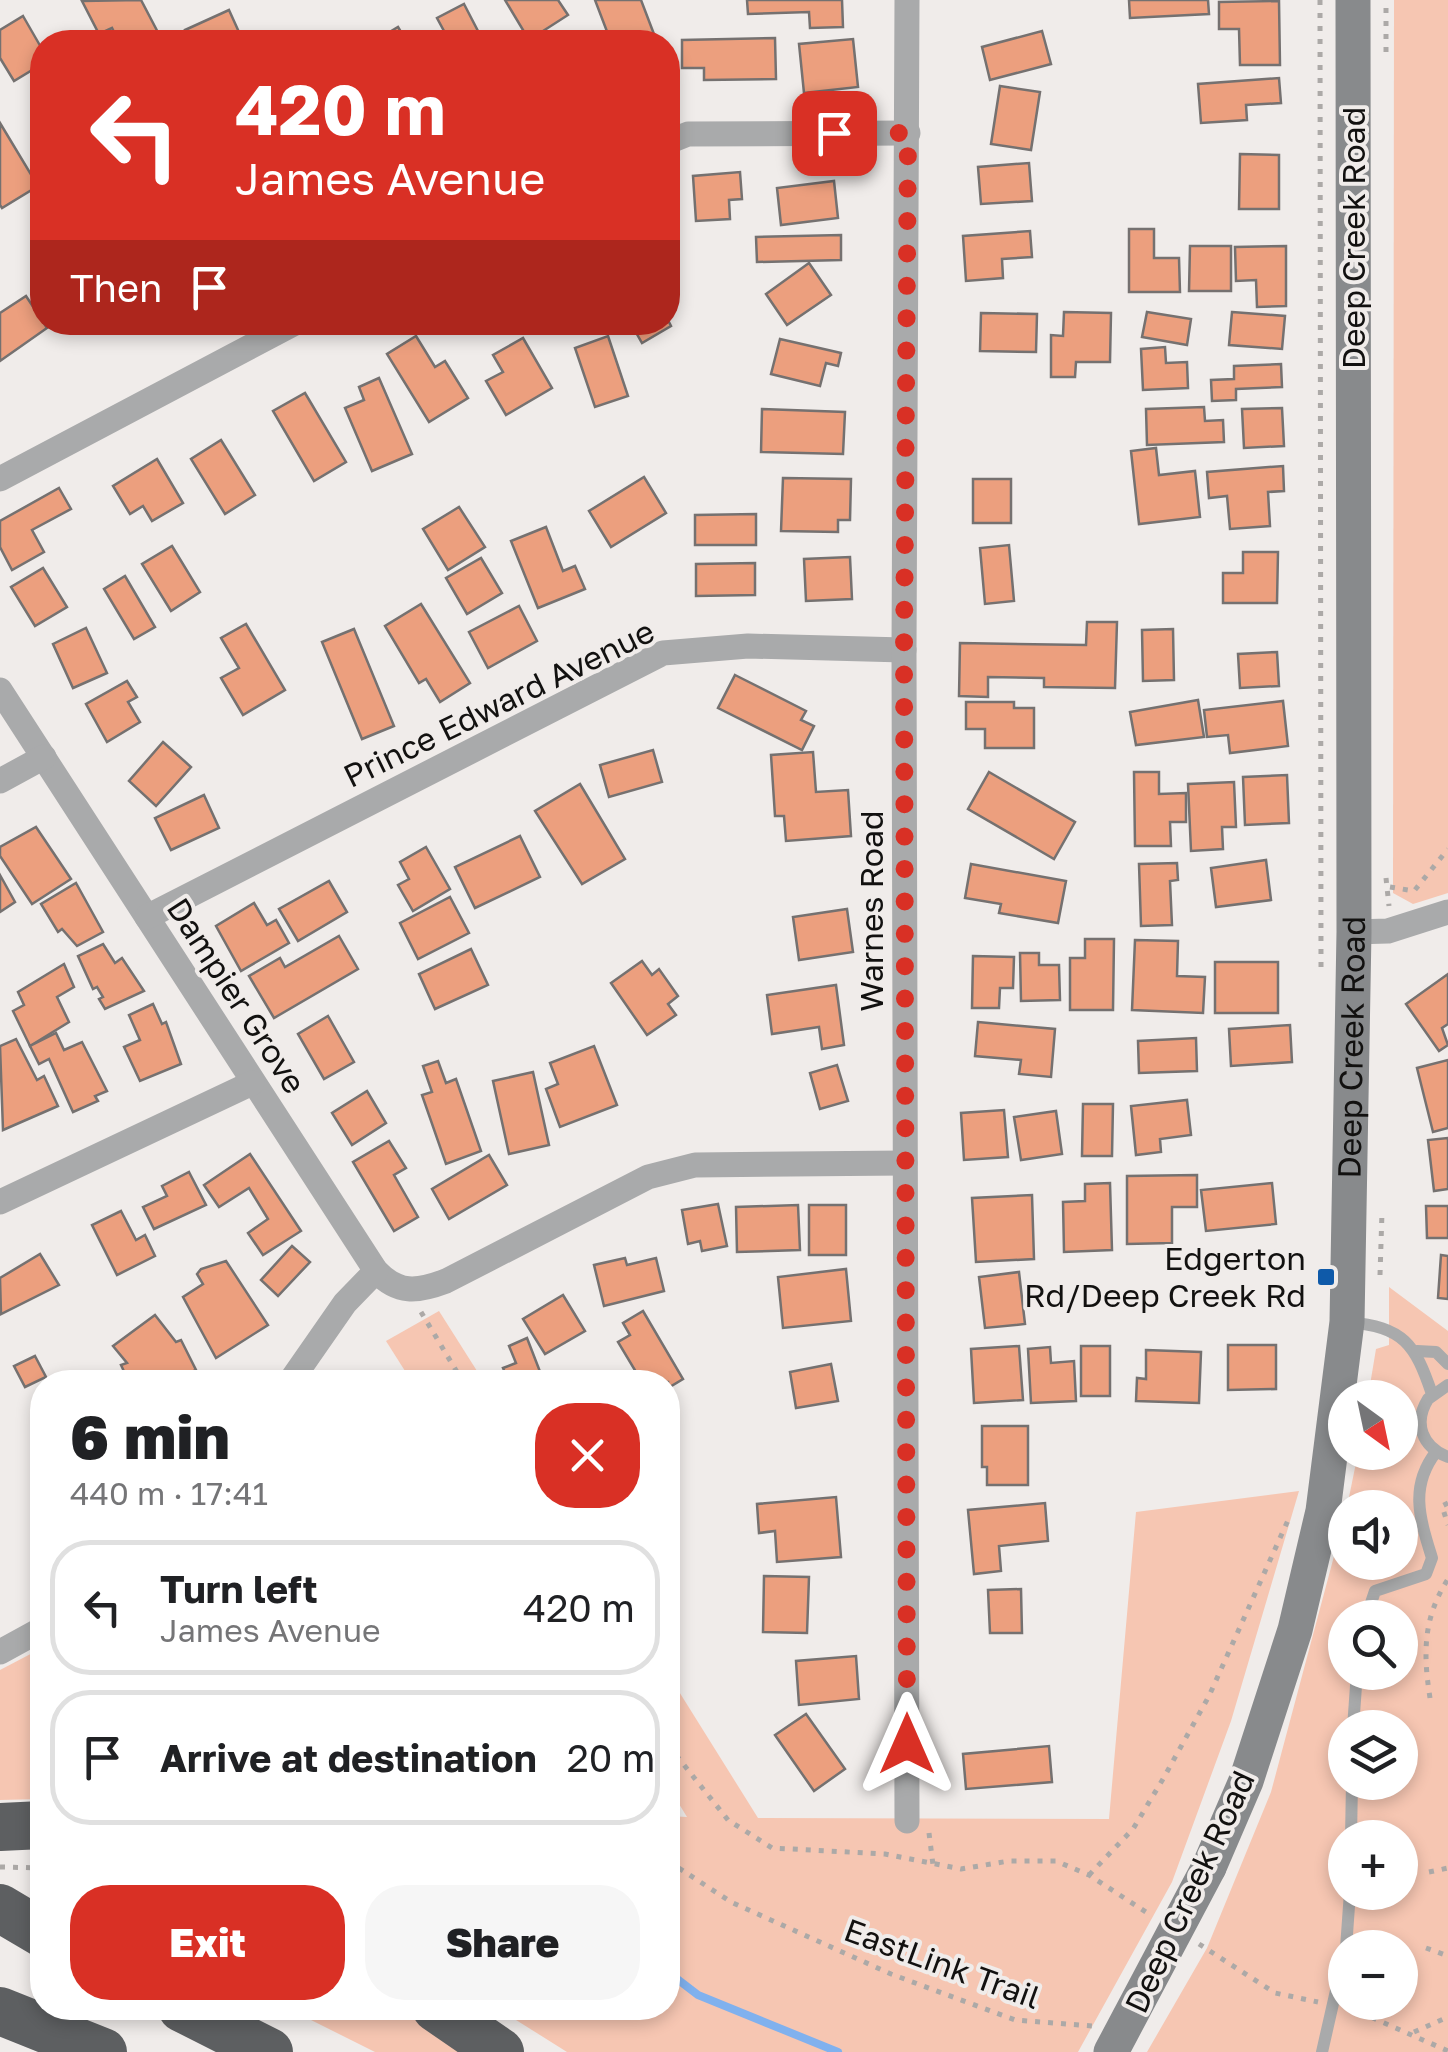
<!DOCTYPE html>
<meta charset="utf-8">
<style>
:root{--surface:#fff;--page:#f6f6f6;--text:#202124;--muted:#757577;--line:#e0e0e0;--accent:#d93025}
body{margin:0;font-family:"Golos Text",sans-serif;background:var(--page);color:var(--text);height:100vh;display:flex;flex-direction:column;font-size:38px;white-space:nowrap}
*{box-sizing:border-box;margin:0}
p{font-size:32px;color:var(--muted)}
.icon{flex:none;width:55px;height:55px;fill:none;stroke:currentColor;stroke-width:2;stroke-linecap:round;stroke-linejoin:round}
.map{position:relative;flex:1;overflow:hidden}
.details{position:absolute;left:30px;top:1370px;width:650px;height:650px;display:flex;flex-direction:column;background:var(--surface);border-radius:40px;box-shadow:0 5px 15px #0003}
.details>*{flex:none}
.guide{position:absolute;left:30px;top:30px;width:650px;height:305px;border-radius:40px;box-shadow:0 5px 15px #0003;background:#d93025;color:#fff;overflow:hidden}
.needle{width:65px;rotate:147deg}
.fabs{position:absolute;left:1328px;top:1380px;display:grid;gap:20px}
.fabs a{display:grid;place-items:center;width:90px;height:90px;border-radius:50%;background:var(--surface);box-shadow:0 5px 15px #0003;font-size:50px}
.pin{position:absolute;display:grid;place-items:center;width:85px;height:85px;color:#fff;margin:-42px;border-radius:20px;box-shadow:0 5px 15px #0006}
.me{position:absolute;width:110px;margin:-55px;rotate:0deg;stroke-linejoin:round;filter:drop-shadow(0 0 8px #0008)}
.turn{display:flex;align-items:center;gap:35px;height:210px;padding:0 40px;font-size:45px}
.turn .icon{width:130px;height:130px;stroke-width:2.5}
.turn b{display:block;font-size:70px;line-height:85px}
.then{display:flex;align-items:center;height:95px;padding:0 40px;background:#0003;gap:20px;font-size:38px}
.round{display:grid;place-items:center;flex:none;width:105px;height:105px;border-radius:40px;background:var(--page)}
.summary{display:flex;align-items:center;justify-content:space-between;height:170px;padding:0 40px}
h1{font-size:60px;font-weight:800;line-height:75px}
.primary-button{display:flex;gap:20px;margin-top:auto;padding:20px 40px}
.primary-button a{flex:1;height:115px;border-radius:40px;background:var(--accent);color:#fff;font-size:40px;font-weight:800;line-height:115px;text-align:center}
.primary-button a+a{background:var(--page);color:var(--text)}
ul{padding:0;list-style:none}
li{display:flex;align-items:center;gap:30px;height:135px;margin:0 20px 15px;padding:0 20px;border:5px solid var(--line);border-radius:40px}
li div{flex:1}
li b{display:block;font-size:38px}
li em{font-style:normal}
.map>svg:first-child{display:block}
.green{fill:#f6c6b2;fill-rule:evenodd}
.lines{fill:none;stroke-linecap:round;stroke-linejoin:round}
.stream{stroke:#80b1ee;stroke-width:8}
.building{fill:#ec9f7e;stroke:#757170;stroke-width:2.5}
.path{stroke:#aca9a7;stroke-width:5;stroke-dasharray:5 8;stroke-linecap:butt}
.lane{stroke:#a9aaab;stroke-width:12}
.street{stroke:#a9aaab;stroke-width:25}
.secondary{stroke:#888a8c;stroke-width:35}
.highway{stroke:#5d5f61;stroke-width:48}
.secondary-bridge{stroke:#888a8c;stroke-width:35}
.route{stroke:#d93025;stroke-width:18;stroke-dasharray:0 32.4}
.poi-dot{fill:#0f5aa9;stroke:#f0ecea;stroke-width:4}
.labels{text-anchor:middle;stroke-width:8;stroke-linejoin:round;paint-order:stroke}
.street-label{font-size:32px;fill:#121110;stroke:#f0ecea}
.poi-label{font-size:32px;fill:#121110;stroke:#f0ecea;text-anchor:end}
</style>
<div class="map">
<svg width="1448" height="2052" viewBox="0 0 1448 2052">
<rect width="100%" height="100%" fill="#f0ecea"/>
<g class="green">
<polygon points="1394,0 1448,0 1448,893 1413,904 1393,893"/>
<path d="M1389,1287L1448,1331V2052H1147L1207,1948L1271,1792L1345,1515V1562H1400V1508L1347,1507L1358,1453L1400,1452V1398L1368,1397L1376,1349L1389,1345ZM1345,1618H1400V1672H1345ZM1345,1728H1400V1782H1345ZM1345,1838H1400V1892H1345ZM1345,1948H1400V2002H1345Z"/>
<polygon points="439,1311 484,1382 412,1382 386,1341"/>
<polygon points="1299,1491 1231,1721 1172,1882 1078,2052 567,2052 497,2008 668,2008 668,1816 687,1817 668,1786 668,1674 758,1818 1109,1819 1136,1512"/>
<polygon points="42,1648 42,1799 0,1800 0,1670"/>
<polygon points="287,2008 406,2008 474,2052 375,2052"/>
</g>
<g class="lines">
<polyline class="stream" points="668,1972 698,1995 838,2052"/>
</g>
<g class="building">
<polygon points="141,0 163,42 119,42 112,28 99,34 82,1"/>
<polygon points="505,0 558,0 568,15 529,40"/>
<polygon points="595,0 641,0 657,42 611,42"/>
<polygon points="747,0 842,0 843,27 810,28 809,12 748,14"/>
<polygon points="1129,0 1208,0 1209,14 1130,18"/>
<polygon points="1279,1 1280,65 1240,65 1239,29 1219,29 1219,2"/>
<polygon points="464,4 479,33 462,42 450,42 437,18"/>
<polygon points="229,10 243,41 190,42 185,30"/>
<polygon points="23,16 42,49 42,64 14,81 0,58 0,30"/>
<polygon points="398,27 407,42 373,42"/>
<polygon points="1042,31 1051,64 990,80 982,47"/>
<polygon points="775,38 776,79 704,80 704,68 682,68 682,40"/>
<polygon points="853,39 858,87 804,93 799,44"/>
<polygon points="1279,78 1281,103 1246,105 1247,120 1201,123 1198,84"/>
<polygon points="1000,86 1040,92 1031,150 991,144"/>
<polygon points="0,123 38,186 2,208 0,205"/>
<polygon points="1240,154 1279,155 1279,209 1239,209"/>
<polygon points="1029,163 1032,201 981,204 978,167"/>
<polygon points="740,172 742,199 729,200 730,219 696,221 693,176"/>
<polygon points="834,181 838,218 781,225 777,188"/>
<polygon points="1129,229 1154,229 1154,258 1179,258 1180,292 1129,292"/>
<polygon points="1030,231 1032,257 1002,259 1003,278 966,281 963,236"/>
<polygon points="841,235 841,260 757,262 756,237"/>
<polygon points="1190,246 1231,246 1231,291 1189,291"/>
<polygon points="1286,246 1286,306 1257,307 1256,280 1236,281 1235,247"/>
<polygon points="809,263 831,295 787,325 766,294"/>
<polygon points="26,296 47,328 0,361 0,313"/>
<polygon points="1064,312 1111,313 1110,362 1076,362 1075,377 1051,377 1051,335 1063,336"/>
<polygon points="1147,312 1191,319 1187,345 1142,337"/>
<polygon points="1232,312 1285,316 1282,349 1229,345"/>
<polygon points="981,313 1037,314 1036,352 980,351"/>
<polygon points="668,320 671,326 642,343 630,322"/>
<polygon points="416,336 435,367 445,361 468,398 429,422 387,354"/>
<polygon points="608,336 628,396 595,407 575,348"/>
<polygon points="523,338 552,388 506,415 486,381 503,372 493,355"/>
<polygon points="780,339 841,353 838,366 826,363 820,386 771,374"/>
<polygon points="1165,347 1166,363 1187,362 1188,388 1143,390 1141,349"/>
<polygon points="1281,364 1282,387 1236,389 1236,400 1212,401 1211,380 1234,379 1234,366"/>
<polygon points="379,378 412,454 372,471 345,408 364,400 359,387"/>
<polygon points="305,393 346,462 314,481 273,411"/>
<polygon points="1204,407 1205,421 1223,420 1224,442 1147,445 1146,409"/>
<polygon points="1282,408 1284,446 1244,448 1242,409"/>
<polygon points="762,409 845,412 843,454 761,452"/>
<polygon points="221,440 255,495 225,514 191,459"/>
<polygon points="1156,448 1159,475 1195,471 1200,517 1139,524 1131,451"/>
<polygon points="157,459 183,503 152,521 143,506 130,514 113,486"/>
<polygon points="1283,466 1284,491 1268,492 1270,526 1230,529 1227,496 1209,498 1207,472"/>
<polygon points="644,477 666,513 611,547 589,511"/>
<polygon points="783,478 851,479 850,520 838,520 838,532 781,531"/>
<rect x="973" y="479" width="38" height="44"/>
<polygon points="59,488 71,509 32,530 44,552 12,570 0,547 0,521"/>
<polygon points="459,507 485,547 448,570 423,529"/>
<polygon points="756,514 756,545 695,545 695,515"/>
<polygon points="546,527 563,571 575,566 585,589 538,608 511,541"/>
<polygon points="1009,545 1014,601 985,604 980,548"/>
<polygon points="172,546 200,592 171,611 142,564"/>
<polygon points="1243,552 1278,552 1277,603 1223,603 1223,573 1243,573"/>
<polygon points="850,557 852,599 806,601 804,559"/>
<polygon points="481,558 502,593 467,614 446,578"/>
<polygon points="755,563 755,595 696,596 696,564"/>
<polygon points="43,568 67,607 35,626 11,587"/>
<polygon points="125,576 155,627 134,639 104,589"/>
<polygon points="421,604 470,683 440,702 426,679 419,683 385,626"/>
<polygon points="519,606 537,641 488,668 469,632"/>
<polygon points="1087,622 1117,622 1115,688 1044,687 1044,678 988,677 988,697 959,696 960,643 1086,645"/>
<polygon points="246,624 285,690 243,715 221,678 239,668 221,638"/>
<polygon points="86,628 107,673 73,688 53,644"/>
<polygon points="354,629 394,726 362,739 322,642"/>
<polygon points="1173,629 1174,680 1143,681 1142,630"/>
<polygon points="1277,652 1279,686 1240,688 1238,654"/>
<polygon points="735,675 806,711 801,720 814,726 802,750 718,708"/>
<polygon points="127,681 137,697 128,702 140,722 107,742 86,704"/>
<polygon points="1198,700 1204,737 1136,745 1130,712"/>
<polygon points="1283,701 1288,746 1230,753 1228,735 1207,737 1204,710"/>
<polygon points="966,702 1014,702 1014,708 1034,708 1034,748 985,748 985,729 966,729"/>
<polygon points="163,742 191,767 156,806 129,781"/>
<polygon points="653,750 662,782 609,797 600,765"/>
<polygon points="813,752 816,792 848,790 851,836 786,841 784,816 775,816 771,755"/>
<polygon points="989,772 1075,822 1054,859 968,809"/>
<polygon points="1134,772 1159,772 1159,794 1186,793 1186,822 1170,822 1171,846 1135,846"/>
<polygon points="1287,775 1289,823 1245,825 1243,777"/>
<polygon points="1234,782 1236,827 1222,827 1223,849 1191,851 1188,784"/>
<polygon points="580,784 625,859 582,884 535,811"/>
<polygon points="204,795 219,828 171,850 155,818"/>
<polygon points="36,827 71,879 32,904 0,856 0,847"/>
<polygon points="520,836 540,877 475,908 455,867"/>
<polygon points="426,847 450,889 413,911 398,885 409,879 400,862"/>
<polygon points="1266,860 1271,900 1216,907 1211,868"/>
<polygon points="1177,863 1178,880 1170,881 1172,925 1141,926 1139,864"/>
<polygon points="971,864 1066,881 1058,923 999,913 1001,904 965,898"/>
<polygon points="0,875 15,902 0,912"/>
<polygon points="329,881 347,912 298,941 279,909"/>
<polygon points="76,883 103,932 77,946 62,929 58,932 41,904"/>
<polygon points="450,897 469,933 418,959 400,923"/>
<polygon points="254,903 267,925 276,920 289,943 241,971 216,926"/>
<polygon points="847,909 853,952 799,960 793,917"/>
<polygon points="339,936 358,969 274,1018 249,976 280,958 285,967"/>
<polygon points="1085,939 1114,939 1113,1010 1070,1010 1070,958 1085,958"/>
<polygon points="1135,940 1178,941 1177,976 1205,977 1203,1013 1132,1010"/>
<polygon points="103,944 115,963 122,958 144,991 105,1009 99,999 103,997 97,987 93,989 78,956"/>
<polygon points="471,949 488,985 435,1009 419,974"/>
<polygon points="1020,953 1039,953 1039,965 1059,965 1060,1000 1021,1001"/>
<polygon points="973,956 1014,957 1013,988 1000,988 999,1008 972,1008"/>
<polygon points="642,961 652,975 659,969 678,996 668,1004 676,1015 647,1035 611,983"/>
<rect x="1215" y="962" width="63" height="51"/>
<polygon points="64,964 74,987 57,997 69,1022 30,1046 13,1011 24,1005 18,992"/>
<polygon points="1448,974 1448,1024 1442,1028 1448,1045 1439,1051 1406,1004"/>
<polygon points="836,985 844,1045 822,1049 819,1027 772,1034 767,995"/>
<polygon points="153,1004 162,1024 166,1022 181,1064 140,1081 124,1047 140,1040 129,1015"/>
<polygon points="328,1016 354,1062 324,1079 298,1034"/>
<polygon points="978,1022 1055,1029 1051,1077 1019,1074 1021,1060 975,1056"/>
<polygon points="1290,1025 1292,1062 1231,1066 1229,1029"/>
<polygon points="56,1033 64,1050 82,1042 107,1091 95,1096 98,1101 73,1112 49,1059 39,1064 30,1046"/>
<polygon points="1196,1038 1197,1071 1139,1073 1138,1041"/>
<polygon points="16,1039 37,1080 44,1076 58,1106 3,1130 0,1046"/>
<polygon points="594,1046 617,1105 560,1127 546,1089 558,1084 550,1063"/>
<polygon points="1448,1060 1448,1128 1433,1132 1417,1068"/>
<polygon points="438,1061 446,1083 456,1079 481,1151 446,1164 422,1095 432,1092 423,1066"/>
<polygon points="837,1065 848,1101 820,1109 810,1073"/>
<polygon points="533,1072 549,1145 509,1154 493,1081"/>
<polygon points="367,1091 386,1123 352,1145 332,1113"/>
<polygon points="1187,1100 1191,1135 1160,1139 1161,1152 1136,1155 1131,1106"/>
<polygon points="1083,1104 1113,1104 1112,1156 1082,1156"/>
<polygon points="1004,1110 1008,1157 964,1160 961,1113"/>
<polygon points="1056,1111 1062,1154 1021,1160 1014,1117"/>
<polygon points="1448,1138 1448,1189 1434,1191 1428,1140"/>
<polygon points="389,1141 406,1168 394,1175 418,1217 394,1231 353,1162"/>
<polygon points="250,1154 301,1231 263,1255 248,1233 268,1219 249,1188 219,1207 204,1185"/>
<polygon points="489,1155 507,1185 449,1219 432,1189"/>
<polygon points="189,1172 206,1205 154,1229 143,1207 167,1196 162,1186"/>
<polygon points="1197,1175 1197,1207 1172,1207 1172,1243 1127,1244 1127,1176"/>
<polygon points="1110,1183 1112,1250 1064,1252 1063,1202 1085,1201 1085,1184"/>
<polygon points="1272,1183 1276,1224 1206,1231 1201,1190"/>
<polygon points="1032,1195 1034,1259 976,1262 972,1198"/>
<polygon points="718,1204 727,1246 702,1251 700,1241 688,1244 682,1210"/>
<polygon points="798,1205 800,1250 737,1252 736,1207"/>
<rect x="809" y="1205" width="37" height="50"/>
<polygon points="1426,1206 1448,1206 1448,1238 1427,1238"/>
<polygon points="121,1211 136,1240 145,1235 155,1256 117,1275 92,1225"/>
<polygon points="292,1246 310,1262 278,1296 261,1280"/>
<polygon points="40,1254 59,1285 1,1314 0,1278"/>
<polygon points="1441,1255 1448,1256 1448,1299 1438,1298"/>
<polygon points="625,1258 627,1265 656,1258 664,1291 604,1306 594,1265"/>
<polygon points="226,1261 268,1325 216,1358 183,1297 203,1284 197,1274 201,1269"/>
<polygon points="846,1269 851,1321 783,1328 778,1277"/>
<polygon points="1019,1272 1025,1324 985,1328 979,1277"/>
<polygon points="563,1295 585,1331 545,1354 523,1319"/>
<polygon points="643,1311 683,1379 668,1388 668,1382 642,1382 618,1342 630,1335 623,1323"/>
<polygon points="155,1315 176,1342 181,1340 196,1370 176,1379 177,1382 129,1382 121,1365 127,1363 113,1346"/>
<polygon points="527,1338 544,1382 509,1382 503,1368 516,1363 509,1346"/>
<polygon points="1228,1345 1276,1345 1276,1389 1228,1390"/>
<polygon points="1019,1346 1023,1400 974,1403 971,1349"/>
<rect x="1081" y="1346" width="29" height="50"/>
<polygon points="1050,1347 1051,1363 1074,1361 1076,1401 1031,1403 1028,1349"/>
<polygon points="1146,1350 1201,1352 1199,1403 1136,1401 1137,1378 1146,1379"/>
<polygon points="35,1356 46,1377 25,1387 14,1366"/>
<polygon points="831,1364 838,1401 796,1408 790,1372"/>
<polygon points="982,1426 1028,1426 1028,1485 987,1485 987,1467 982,1467"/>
<polygon points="836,1497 841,1557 777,1562 775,1531 759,1533 757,1504"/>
<polygon points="1045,1503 1048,1541 999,1546 1001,1571 974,1574 968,1510"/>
<polygon points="764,1576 809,1577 807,1633 763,1632"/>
<polygon points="1021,1589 1022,1633 990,1633 988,1590"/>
<polygon points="856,1656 859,1699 799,1705 796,1661"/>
<polygon points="806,1714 845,1769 814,1791 775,1735"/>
<polygon points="1049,1746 1052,1782 966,1789 963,1754"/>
</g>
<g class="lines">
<g class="path">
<polyline points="1320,0 1321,969"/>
<polyline points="1386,52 1386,0"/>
<polyline points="1386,878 1389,906"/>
<polyline points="1390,887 1414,891 1448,849"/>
<polyline points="1380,1275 1382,1212"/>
<polyline points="421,1312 463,1382"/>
<polyline points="1448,1503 1442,1506 1448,1525"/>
<path d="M1430,1698C1423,1653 1423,1618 1448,1579"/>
<polyline points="668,1745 728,1820 772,1848 885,1854 961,1869 1009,1861 1056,1861 1089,1875 1152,1916"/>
<polyline points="929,1833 933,1865"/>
<polyline points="668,1861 731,1902 891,1974 1015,2020 1093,2026"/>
<polyline points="0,1867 42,1868"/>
<polyline points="1429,1872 1448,1868"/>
<polyline points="1089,1875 1133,1829 1163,1779 1209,1696 1289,1518"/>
<polyline points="1199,1944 1275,1993 1318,2002"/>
<polyline points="1426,1948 1448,1956"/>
<polyline points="1348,2007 1448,2051"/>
<polyline points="1414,2032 1448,2017"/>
</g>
<g class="lane">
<path d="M1348,1322C1404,1327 1415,1344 1432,1394"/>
<polyline points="1417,1351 1436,1352 1448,1364"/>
<path d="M1448,1385L1428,1399C1413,1423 1422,1447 1448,1457"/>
<path d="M1366,1618L1375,1591L1426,1574L1432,1558C1420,1519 1409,1487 1436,1452"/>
<polyline points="1353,1728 1357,1672"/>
<polyline points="1351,1838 1352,1782"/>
<polyline points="1346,1948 1350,1892"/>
<polyline points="1322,2052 1345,1951"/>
</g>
<g class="street">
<polyline points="668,142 688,134 908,133"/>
<polyline points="0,479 297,322"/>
<path d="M0,690L376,1271C398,1294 417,1292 446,1281L648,1177L695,1165L905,1163"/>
<polyline points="0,781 44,757"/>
<polyline points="147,917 663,653 748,646 904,650"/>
<polyline points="1354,932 1388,931 1448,912"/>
<polyline points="0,1202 252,1083"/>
<polyline points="290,1382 345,1303 376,1271"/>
<polyline points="0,1652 42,1629"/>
<polyline points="907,1821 904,650 907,0"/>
</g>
<path class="secondary" id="s1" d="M1209,1867L1246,1781L1295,1630L1323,1511L1347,1322L1354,932L1353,0"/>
<g class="highway">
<polyline points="0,1827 42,1825"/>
<polyline points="0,1908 42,1933"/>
<polyline points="182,2008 269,2052"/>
<polyline points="436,2008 500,2052"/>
<polyline points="0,2011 103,2052"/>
</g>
<polyline class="secondary-bridge" points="1111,2052 1209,1867"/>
</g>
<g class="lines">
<polyline class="route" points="834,133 908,133 904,650 907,1744"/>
</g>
<rect class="poi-dot" x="1316" y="1267" width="20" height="20" rx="5"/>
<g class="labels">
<g class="street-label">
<text transform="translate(1354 238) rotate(-90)" y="11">Deep Creek Road</text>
<text transform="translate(499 704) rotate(-26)" y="11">Prince Edward Avenue</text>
<text transform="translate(872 911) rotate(-90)" y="11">Warnes Road</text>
<text transform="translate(236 996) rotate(57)" y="11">Dampier Grove</text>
<text dy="11" stroke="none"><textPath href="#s1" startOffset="840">Deep Creek Road</textPath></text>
<text transform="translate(1190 1892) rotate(-65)" y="11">Deep Creek Road</text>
<text transform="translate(942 1964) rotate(20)" y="11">EastLink Trail</text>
</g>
<g class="poi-label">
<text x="1306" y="1270">Edgerton<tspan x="1306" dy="37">Rd/Deep Creek Rd</tspan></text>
</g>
</g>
</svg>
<div class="fabs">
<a><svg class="needle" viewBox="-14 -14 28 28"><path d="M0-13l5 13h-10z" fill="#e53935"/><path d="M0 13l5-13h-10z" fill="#757577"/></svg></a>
<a><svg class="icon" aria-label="sound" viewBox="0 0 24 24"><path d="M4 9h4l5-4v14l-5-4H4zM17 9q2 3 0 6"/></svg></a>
<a><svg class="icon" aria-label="search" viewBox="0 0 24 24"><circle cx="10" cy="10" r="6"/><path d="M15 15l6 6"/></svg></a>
<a><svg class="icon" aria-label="layers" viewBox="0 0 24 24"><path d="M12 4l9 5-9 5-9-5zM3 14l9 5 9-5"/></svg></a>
<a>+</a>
<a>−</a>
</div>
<div class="pin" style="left:834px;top:133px;background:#d93025"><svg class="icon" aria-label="arrive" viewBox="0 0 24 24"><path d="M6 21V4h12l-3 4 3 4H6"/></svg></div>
<svg class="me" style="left:907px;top:1744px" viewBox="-20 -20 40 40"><path d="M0-17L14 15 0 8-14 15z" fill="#d93025" stroke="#fff" stroke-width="4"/></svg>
<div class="guide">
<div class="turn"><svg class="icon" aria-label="left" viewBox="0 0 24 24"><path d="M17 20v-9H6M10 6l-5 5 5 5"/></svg><div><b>420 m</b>James Avenue</div></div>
<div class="then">Then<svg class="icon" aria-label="arrive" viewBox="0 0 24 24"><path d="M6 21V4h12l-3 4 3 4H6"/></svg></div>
</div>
<section class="details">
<div class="summary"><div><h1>6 min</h1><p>440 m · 17:41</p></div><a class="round" style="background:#d93025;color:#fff"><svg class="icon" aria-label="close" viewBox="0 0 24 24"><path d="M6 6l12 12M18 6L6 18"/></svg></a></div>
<ul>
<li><svg class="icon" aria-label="left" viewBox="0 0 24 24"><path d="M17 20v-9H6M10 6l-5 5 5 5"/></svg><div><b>Turn left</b><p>James Avenue</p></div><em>420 m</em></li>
<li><svg class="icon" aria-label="arrive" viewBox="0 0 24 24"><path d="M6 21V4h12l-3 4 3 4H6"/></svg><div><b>Arrive at destination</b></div><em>20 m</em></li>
</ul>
<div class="primary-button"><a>Exit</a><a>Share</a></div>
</section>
</div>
